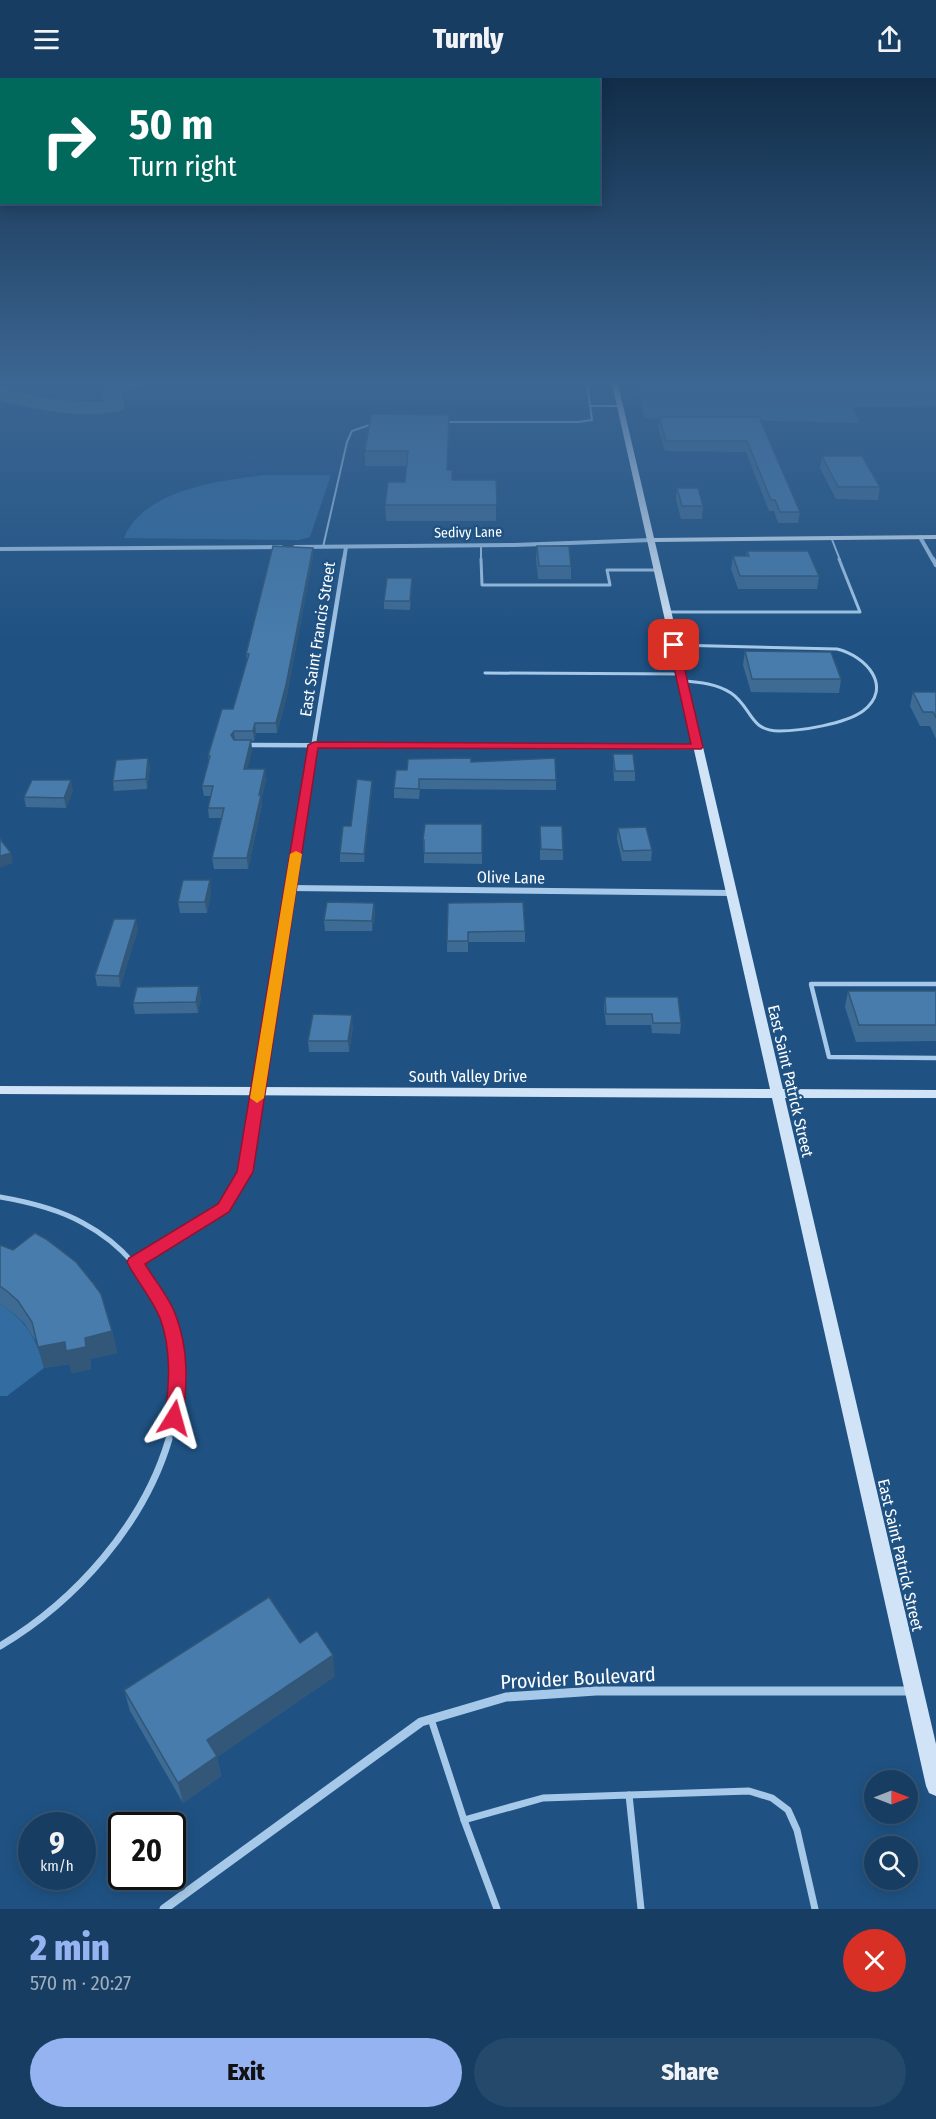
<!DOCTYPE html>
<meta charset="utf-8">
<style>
:root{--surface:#173e62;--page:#24496b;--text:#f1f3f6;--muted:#9eaebe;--line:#365777;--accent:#95b2f1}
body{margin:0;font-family:"Fira Sans Condensed",sans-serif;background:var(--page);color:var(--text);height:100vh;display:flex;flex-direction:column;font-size:22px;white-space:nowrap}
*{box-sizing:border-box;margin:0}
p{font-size:20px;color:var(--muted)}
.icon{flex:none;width:33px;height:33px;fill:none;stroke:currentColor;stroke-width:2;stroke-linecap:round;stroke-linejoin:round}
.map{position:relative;height:1831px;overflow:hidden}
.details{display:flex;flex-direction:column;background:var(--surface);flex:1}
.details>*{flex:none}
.hud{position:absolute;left:0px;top:0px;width:600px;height:126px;box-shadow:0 3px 15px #0003,0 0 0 2px var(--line);background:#00695c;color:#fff;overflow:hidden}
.needle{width:39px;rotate:90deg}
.controls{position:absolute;left:864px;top:1692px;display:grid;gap:12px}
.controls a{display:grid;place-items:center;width:54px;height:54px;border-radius:50%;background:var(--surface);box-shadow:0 3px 15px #0003,0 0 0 2px var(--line);font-size:30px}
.speed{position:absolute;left:18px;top:1734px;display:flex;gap:12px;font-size:30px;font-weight:700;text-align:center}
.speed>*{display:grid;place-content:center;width:78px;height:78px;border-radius:50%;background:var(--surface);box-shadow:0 3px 15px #0003,0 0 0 2px var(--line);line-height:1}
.speed small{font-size:15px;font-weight:400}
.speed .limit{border:3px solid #111;border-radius:9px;background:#fff;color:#111}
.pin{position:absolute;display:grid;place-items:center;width:51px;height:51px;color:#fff;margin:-26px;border-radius:12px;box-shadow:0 3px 9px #0006}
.me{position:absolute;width:66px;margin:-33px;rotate:8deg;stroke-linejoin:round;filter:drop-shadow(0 0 4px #0008)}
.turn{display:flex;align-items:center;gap:21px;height:126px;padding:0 30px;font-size:27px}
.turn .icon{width:78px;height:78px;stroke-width:2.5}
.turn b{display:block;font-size:42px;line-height:51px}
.round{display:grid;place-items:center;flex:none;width:63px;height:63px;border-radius:32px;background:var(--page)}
.head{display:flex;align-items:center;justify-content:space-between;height:102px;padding:0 30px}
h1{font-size:36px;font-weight:800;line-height:45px;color:var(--accent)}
.action{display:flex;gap:12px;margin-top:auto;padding:12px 30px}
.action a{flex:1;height:69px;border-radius:36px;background:var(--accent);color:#111;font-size:24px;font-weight:800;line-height:69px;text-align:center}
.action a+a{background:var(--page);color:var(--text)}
header{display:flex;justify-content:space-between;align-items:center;height:78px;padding:0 30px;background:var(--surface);font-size:27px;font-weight:800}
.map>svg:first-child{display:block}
.green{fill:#326ca1}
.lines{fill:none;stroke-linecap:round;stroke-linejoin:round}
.river{fill:#4e7397;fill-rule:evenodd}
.lane-far4{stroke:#a6c9e9;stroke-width:2}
.lane-far3{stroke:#a6c9e9;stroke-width:3}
.lane-far2{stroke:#a6c9e9;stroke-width:4.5}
.lane-far1{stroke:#a6c9e9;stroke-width:5}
.lane{stroke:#a6c9e9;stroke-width:7}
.street-far4{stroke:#a6c9e9;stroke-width:4}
.street-far3{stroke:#a6c9e9;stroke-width:4.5}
.street-far2{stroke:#a6c9e9;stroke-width:6}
.street-far1{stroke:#a6c9e9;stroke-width:8}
.street{stroke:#a6c9e9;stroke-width:9}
.secondary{fill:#d1e4f7;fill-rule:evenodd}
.wall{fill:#3d6b94}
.shaded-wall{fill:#325778}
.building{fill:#477cac;stroke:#325778;stroke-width:1.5}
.route{fill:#e11d48;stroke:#92132f;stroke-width:1.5}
.slow{fill:#f59e0b}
.labels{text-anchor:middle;stroke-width:5;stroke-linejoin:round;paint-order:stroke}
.far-street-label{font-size:14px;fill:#fff;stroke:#1f5283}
.street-label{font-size:16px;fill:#fff;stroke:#1f5283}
.near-street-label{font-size:20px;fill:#fff;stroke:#1f5283}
</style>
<header><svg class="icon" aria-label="menu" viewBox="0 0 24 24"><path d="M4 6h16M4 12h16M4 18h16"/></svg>Turnly<svg class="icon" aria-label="share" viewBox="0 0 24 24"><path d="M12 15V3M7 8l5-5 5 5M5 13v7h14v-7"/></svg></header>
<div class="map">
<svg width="936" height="1831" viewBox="0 0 936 1831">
<rect width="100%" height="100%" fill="#1f5283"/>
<g class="green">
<polygon points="636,306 936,306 936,328 851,329 860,345 645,340"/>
<path d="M264,397H331L310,459L299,462L124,460C143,412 219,403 264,397Z"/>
<path d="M0,1226C27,1244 36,1259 44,1290L7,1318H0Z"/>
</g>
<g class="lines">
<path class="river" d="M111,306H141L138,310L122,315L125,328L122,332C82,342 39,332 0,322V310L57,322L104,324L101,317L107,307Z"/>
<g class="lane-far4">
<polyline points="590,328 620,328"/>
<polyline points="443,344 578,344 592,342 587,306"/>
<polyline points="831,459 840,482"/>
<polyline points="481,468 481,482"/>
<polyline points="323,469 347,364 352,353 375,345"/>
</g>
<g class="lane-far3">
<polyline points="481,481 482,507 610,507 607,492 658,492"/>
<polyline points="667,534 860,534 839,481"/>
<path d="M674,567L837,571C866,578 894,609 863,633C845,646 801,653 779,653C749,653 752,629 731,615C717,606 700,604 683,603"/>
<polyline points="485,595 681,596"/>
</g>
<polyline class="lane-far2" points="936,906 811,906 829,979 936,980"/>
<g class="lane-far1">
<path d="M0,1119C29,1124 58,1131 83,1145C162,1187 193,1279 169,1362"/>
<polyline points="135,1184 223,1130 245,1094 258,1013"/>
</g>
<g class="lane">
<path d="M0,1568C76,1523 144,1446 169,1361"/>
<polyline points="431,1641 464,1742 497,1831"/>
<polyline points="629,1717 749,1713 772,1720 788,1732 797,1752 815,1831"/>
<polyline points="464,1742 543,1720 629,1717 641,1831"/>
</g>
<g class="street-far4">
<polyline points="920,459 933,482"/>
<polyline points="295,469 514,467 651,462"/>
<polyline points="0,471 281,469"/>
<polyline points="344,482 346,469"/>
</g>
<g class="street-far3">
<polyline points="933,481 936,487"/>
<polyline points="245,667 697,669"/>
<polyline points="307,707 344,481"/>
</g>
<g class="street-far2">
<polyline points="291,810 731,815"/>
<polyline points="261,995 308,706"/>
</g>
<polyline class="street-far1" points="258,1013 261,993"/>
<polyline class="street" points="164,1831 421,1644 506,1619 596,1613 912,1613"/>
<polygon class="secondary" points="612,306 618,306 654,460 936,457 936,461 655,464 783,1011 936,1012 936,1020 785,1020 936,1666 936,1718 929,1715 926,1708 772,1020 0,1016 0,1008 770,1011"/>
</g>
<g class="wall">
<polygon points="449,337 447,392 452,402 496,402 496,443 386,443 385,427 405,404 407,388 365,388 365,373"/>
<polygon points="659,339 759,339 800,434 798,445 778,445 774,433 769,433 746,374 665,373 658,349"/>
<polygon points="822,378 880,409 878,422 836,421 820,390"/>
<polygon points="677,410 703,428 702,441 681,441 676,422"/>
<polygon points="537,468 571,488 571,501 538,501 536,481"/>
<polygon points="747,473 819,498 817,511 738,511 731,491 733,478 746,478"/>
<polygon points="313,478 287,617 277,655 256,655 254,663 251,663 252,672 247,691 266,701 262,719 262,727 248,791 214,791 212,780 222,740 209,740 208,730 211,718 204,718 202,708 209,684 208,678 233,631 247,582 246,576"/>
<polygon points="412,509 410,532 384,531 384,523"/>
<polygon points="745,573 841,601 839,615 751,614 743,587"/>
<polygon points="913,614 936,614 936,661 930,648 920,648 910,628"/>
<polygon points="613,676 635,693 635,703 614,703 613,686"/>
<polygon points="148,680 150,690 147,711 114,713 113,703"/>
<polygon points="471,684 556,702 556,712 420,711 419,721 394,720 394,710 407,692"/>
<polygon points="372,703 372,711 364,784 340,784 340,775"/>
<polygon points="73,712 66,730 26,729 24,719"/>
<polygon points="482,746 482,786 424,785 424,772 423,772 423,762"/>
<polygon points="540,748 563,772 563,782 540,782"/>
<polygon points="618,750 652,772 651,783 622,783 617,760"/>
<polygon points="211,813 207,835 180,835 178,824"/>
<polygon points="374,825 375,835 372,853 325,853 324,842"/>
<polygon points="448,825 525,853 525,864 468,864 468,874 447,874"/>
<polygon points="138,851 120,909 97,908 95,897"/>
<polygon points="848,913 936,913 936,963 856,964 845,929"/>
<polygon points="201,919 198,935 135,936 133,925"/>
<polygon points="605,919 681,945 680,956 652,955 651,947 606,947 604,930"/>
<polygon points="353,948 349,974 309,974 308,963"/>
<polygon points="0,1167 112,1253 117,1275 90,1281 91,1291 72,1295 69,1286 44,1290 37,1265 24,1245 14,1236 0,1226"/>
<polygon points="300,1565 335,1598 217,1679 221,1698 183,1725 130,1633 124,1612"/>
</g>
<g class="shaded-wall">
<polygon points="449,337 449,351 447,407 447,392"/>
<polygon points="313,470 313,478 287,617 277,655 276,645"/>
<polygon points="412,500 412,509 410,532 410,523"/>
<polygon points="255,645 256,655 254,663 253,653"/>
<polygon points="234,653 235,663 231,657"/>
<polygon points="251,662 252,672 245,701 244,691"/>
<polygon points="148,680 150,690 147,711 146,701"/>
<polygon points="265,691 266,701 262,719 262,727 248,791 247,780"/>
<polygon points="71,702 73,712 66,730 64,720"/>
<polygon points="372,703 372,711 364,784 364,776"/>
<polygon points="11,775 13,785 0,790 0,778"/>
<polygon points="210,802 211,813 207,835 205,824"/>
<polygon points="374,825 375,835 372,853 372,843"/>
<polygon points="136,841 138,851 120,909 119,898"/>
<polygon points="199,908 201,919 198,935 196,924"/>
<polygon points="352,937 353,948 349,974 348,963"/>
<polygon points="112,1253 117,1275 90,1281 91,1291 72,1295 69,1286 44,1290 38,1269 65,1264"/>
<polygon points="333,1577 335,1598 217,1679 221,1698 183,1725 178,1705 207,1662"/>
</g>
<g class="building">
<polygon points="371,336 449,337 447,392 452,392 452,402 496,402 497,427 385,427 388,404 405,404 408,373 365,373"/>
<polygon points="659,339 759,339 800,434 780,434 775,422 771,422 747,363 666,363"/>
<polygon points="822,378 862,378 880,409 838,409"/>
<polygon points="677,410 698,410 703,428 682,428"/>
<polygon points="273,468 313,470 286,607 276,645 255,645 253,653 234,653 231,657 234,662 251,662 244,691 265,691 259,717 261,717 247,780 212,780 224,730 208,730 213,708 202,708 210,678 208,678 222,631 233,631 249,576 246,576"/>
<polygon points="537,468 569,468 571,488 539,488"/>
<polygon points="747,473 808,473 819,498 740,498 733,478 749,478"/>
<polygon points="387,500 412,500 410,523 384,523"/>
<polygon points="745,573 831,574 841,601 752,601"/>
<polygon points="913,614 936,614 936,640 933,634 923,634"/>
<polygon points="613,676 633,676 635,693 615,693"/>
<polygon points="148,680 146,701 113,703 116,682"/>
<polygon points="471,680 471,684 555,680 556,702 419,701 419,711 394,710 396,692 407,692 408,681"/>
<polygon points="357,701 372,703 364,776 340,775 343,748 351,748"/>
<polygon points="32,702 71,702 64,720 24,719"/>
<polygon points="425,746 482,746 482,775 424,775 424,762 423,762"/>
<polygon points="540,748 562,748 563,772 541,771"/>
<polygon points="646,749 652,772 623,773 618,750"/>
<polygon points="0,761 11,775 0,778"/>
<polygon points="183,802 210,802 205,824 178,824"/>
<polygon points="327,824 374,825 372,843 324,842"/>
<polygon points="523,824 525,853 468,854 468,863 447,863 448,825"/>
<polygon points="114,841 136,841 119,898 95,897"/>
<polygon points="199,908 196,924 133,925 137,909"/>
<polygon points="848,913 936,913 936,947 859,947"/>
<polygon points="605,919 678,919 681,945 653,945 652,936 606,936"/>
<polygon points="313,936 352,937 348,963 308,963"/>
<polygon points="35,1155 46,1161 76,1184 93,1205 101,1216 112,1253 85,1260 86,1269 66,1273 65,1264 38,1269 32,1244 18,1223 8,1214 0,1208 0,1167 13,1172"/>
<polygon points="269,1519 300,1565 317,1553 333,1577 207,1662 217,1678 178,1705 124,1612"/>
</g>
<linearGradient id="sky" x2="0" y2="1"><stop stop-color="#112d48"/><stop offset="0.54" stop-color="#3c6693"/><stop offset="1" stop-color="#3c6693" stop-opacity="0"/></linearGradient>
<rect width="936" height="562" fill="url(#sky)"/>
<path class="route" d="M671,564L679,567L703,669L701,671L318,670L253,1094L229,1134L145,1186C155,1203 170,1220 176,1238C189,1272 187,1306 183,1340L180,1346L174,1348L167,1346L165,1340C169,1307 172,1272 160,1240C152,1220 136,1202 127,1184L129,1180L218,1126L237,1094L308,667L314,664L691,666L669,567Z"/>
<polygon class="slow" points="296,773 302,776 264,1020 257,1025 250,1020 290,776"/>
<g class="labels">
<g class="far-street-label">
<text transform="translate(468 454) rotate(-1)" y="5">Sedivy Lane</text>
</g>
<g class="street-label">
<text transform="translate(317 561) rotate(-81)" y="6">East Saint Francis Street</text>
<text transform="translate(511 799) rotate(1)" y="6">Olive Lane</text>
<text x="468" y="1004">South Valley Drive</text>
<text transform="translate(791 1003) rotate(77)" y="6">East Saint Patrick Street</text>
<text transform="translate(901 1477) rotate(77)" y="6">East Saint Patrick Street</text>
</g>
<g class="near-street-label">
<text transform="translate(578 1600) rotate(-3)" y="7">Provider Boulevard</text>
</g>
</g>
</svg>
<div class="controls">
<a><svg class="needle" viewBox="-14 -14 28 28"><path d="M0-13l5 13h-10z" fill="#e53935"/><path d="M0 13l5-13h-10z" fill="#9eaebe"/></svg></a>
<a><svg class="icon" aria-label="search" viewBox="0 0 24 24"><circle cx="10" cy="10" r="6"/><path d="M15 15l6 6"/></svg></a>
</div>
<div class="speed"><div>9<small>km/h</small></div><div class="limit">20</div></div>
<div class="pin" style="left:674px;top:567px;background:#d93025"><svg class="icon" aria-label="arrive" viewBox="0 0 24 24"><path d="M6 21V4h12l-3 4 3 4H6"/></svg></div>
<svg class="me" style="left:174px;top:1340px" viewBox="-20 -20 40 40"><path d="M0-17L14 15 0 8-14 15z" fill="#e11d48" stroke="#fff" stroke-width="4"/></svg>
<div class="hud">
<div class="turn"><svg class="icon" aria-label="right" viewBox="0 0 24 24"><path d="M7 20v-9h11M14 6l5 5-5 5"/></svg><div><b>50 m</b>Turn right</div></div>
</div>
</div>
<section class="details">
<div class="head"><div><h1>2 min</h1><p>570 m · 20:27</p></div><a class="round" style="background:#d93025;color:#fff"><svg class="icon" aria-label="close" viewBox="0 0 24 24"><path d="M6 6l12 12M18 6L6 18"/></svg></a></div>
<div class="action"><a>Exit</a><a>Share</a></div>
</section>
